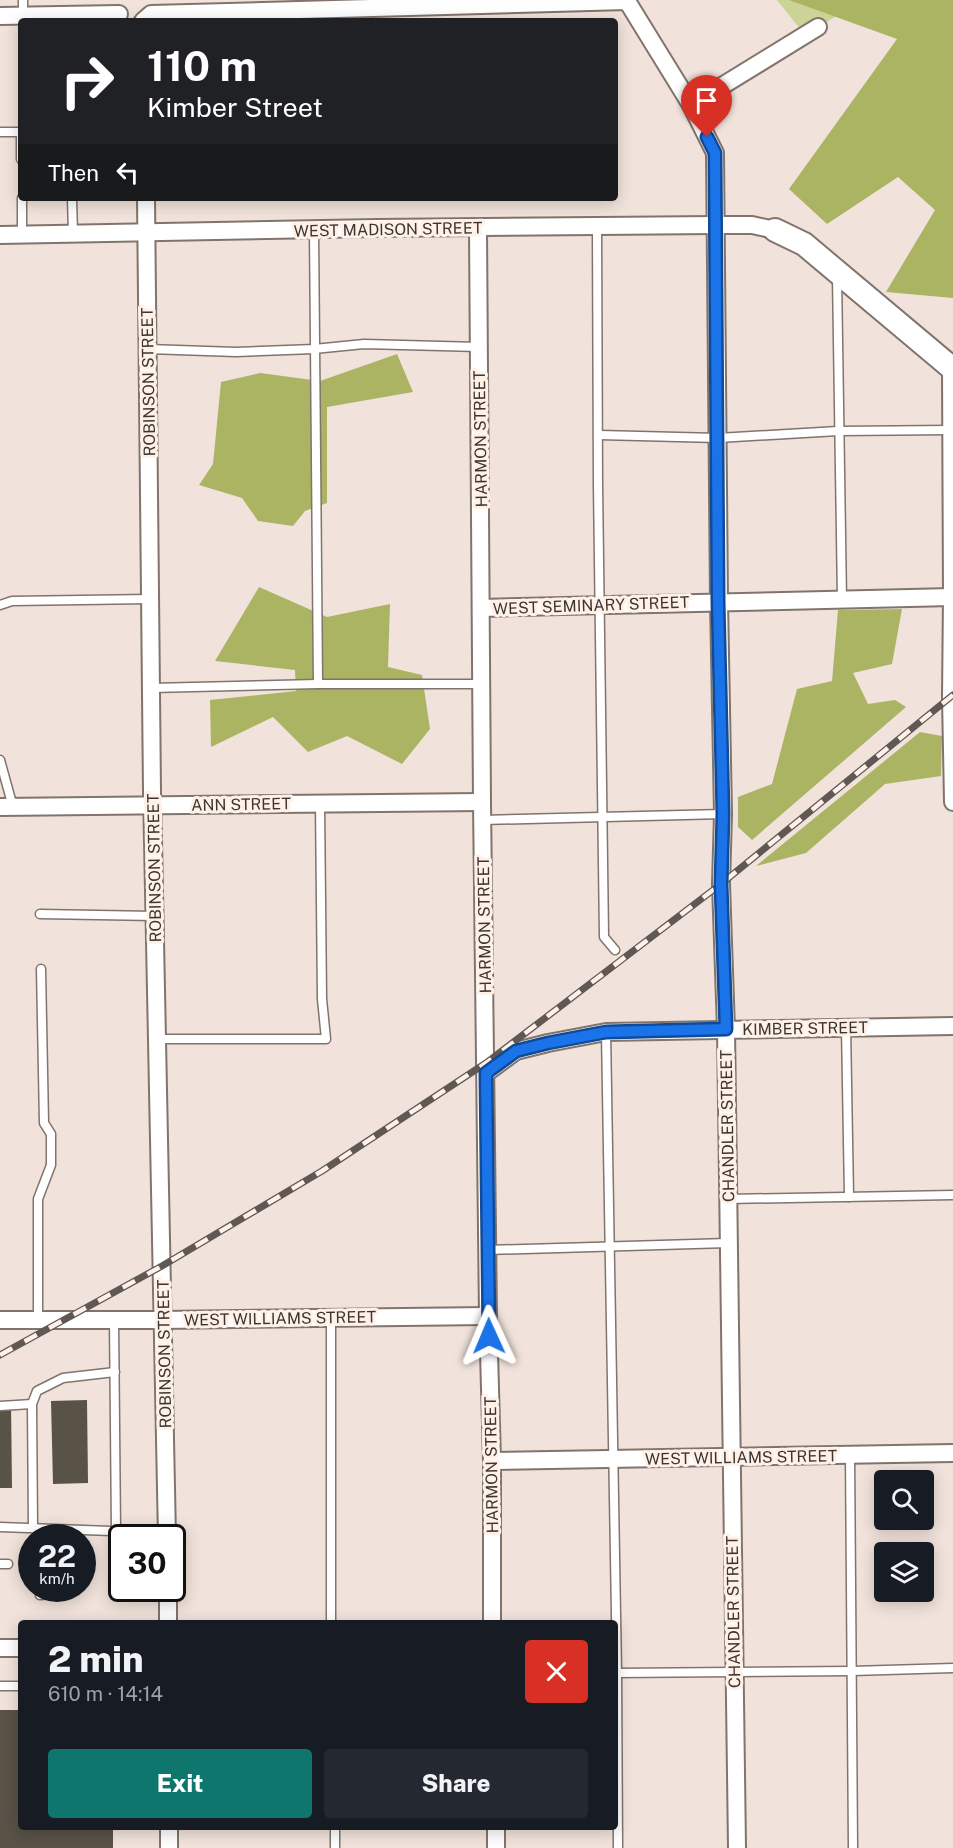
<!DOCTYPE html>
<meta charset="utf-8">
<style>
:root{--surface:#171b24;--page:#242831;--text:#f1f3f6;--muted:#9ea1a6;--accent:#0f766e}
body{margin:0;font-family:"Public Sans",sans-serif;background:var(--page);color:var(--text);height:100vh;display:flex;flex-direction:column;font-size:22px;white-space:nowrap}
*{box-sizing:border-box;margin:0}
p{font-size:20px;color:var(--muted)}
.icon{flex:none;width:33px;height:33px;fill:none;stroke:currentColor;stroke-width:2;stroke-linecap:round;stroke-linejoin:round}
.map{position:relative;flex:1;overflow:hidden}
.details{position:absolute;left:18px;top:1620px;width:600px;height:210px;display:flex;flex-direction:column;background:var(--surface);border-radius:6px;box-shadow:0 3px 15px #0003}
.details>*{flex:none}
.guide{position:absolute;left:18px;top:18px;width:600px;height:183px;border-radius:6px;box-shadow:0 3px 15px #0003;background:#202124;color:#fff;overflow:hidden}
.tools{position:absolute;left:874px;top:1470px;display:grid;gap:12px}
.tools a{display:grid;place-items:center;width:60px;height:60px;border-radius:6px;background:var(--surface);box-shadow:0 3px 15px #0003;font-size:30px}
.speed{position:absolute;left:18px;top:1524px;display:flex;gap:12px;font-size:30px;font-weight:700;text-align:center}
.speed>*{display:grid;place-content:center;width:78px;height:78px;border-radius:50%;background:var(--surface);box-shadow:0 3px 15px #0003;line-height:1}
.speed small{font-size:15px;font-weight:400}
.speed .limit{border:3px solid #111;border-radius:9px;background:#fff;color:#111}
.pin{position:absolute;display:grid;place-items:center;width:51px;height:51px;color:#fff;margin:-62px -26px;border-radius:50% 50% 50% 0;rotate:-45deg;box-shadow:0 0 6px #0007}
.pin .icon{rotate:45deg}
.me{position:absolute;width:66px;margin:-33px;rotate:359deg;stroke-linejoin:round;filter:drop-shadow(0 0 4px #0008)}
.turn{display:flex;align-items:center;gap:21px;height:126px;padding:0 30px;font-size:27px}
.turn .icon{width:78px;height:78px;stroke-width:2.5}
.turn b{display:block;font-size:42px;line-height:51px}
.then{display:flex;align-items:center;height:57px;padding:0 30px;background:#0003;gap:12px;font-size:22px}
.round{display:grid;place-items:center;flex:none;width:63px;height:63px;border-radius:6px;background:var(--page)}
.headline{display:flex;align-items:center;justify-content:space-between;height:102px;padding:0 30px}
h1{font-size:36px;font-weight:800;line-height:45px}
.cta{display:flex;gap:12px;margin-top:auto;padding:12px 30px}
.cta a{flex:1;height:69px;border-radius:6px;background:var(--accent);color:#fff;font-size:24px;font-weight:800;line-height:69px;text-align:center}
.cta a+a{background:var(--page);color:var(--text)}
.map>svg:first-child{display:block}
.green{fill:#cbd397}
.forest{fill:#abb463}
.building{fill:#585247}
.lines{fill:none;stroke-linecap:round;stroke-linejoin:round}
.lane-casing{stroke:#80746c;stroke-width:11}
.street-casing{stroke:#80746c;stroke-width:20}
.secondary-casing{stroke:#80746c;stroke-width:26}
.lane{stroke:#fff;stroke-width:8}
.street{stroke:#fff;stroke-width:16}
.secondary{stroke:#fff;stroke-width:22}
.rail-casing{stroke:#5f5854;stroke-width:7}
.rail{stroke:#fff1e8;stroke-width:4.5;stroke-dasharray:14;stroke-linecap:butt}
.route-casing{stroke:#114b97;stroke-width:15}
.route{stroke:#1a73e8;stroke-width:10}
.labels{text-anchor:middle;stroke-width:6;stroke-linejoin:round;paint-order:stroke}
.street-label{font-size:16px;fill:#3c3633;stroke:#fff1e8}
</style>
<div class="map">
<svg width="953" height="1848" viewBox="0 0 953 1848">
<rect width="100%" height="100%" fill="#f1e3db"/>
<polygon class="green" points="777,0 863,0 805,35"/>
<g class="forest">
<polygon points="789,0 953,0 953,298 886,292 935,210 898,177 827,224 789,189 897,39"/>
<polygon points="397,354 413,392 327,407 327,503 305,511 293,526 258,521 242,498 199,485 213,464 221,382 260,373 320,381"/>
<polygon points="259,587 327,617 390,604 388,667 422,675 430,729 402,764 347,736 308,752 273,717 211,747 210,700 296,691 295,670 215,661"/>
<polygon points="902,609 892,664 853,673 868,704 895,700 906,707 752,840 738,827 738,797 772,784 797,689 832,681 838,610"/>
<polygon points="920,732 942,736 941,776 885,784 806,853 756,866"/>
</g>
<g class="building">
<polygon points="87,1400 88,1483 53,1484 51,1401"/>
<polygon points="0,1403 11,1403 12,1488 0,1488"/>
<polygon points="0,1710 21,1710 21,1827 113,1827 113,1848 0,1848"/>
</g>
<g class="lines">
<g class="lane-casing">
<g id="lane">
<polyline points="23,0 23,15"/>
<polyline points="0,132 21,132"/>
<polyline points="21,132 21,159"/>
<polyline points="22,198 22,234"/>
<polyline points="72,198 73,234"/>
<polyline points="597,227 598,485 604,937 615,950"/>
<polyline points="314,230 318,684"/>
<polyline points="837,276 842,600"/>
<polyline points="148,349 236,352 314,349 364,344 479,347"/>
<polyline points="599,435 718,438 838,431 951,430"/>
<polyline points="0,605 12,601 150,599"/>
<polyline points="151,688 318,684 483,684"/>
<polyline points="0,760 13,807"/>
<polyline points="483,820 723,814"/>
<polyline points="40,914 155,916"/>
<polyline points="846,1027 849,1197"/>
<polyline points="606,1032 617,1673 618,1848"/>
<polyline points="157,1039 326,1039 322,999 320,804"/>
<polyline points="728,1199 953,1195"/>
<polyline points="488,1250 728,1243"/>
<polyline points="331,1318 331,1623"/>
<polyline points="38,1320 38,1199 51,1165 51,1134 44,1123 41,969"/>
<polyline points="114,1320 116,1532"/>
<polyline points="0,1406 32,1404"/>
<polyline points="850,1454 853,1848"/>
<polyline points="0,1527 167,1533"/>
<polyline points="33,1528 32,1404 37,1391 63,1378 115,1372"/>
<polyline points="0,1564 8,1564"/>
<polyline points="27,1565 32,1564"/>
<polyline points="40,1595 54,1594 56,1588"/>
<polyline points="615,1673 852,1671 953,1668"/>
<polyline points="0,1686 21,1686"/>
<polyline points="335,1827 335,1848"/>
</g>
</g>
<g class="street-casing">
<g id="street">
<polyline points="0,16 119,14"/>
<polyline points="143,21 151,14 627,1 691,105 715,153 719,602 723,814 721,884 726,1029 737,1848"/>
<polyline points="691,105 818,27"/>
<polyline points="146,198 152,791 167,1538"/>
<polyline points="478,228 482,802 488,1316 492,1461 492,1623"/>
<polyline points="0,235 377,228 716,225 752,225 775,230"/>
<polyline points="951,367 952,597 951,697 953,802"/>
<polyline points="481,608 952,597"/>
<polyline points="0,807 482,802"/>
<polyline points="486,1073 516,1051 548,1043 606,1032 953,1026"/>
<polyline points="0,1320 162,1320 488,1316"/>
<polyline points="492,1461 953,1453"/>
<polyline points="168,1588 168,1623"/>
<polyline points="0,1648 21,1648"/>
<polyline points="169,1827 169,1848"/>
<polyline points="496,1827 496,1848"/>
</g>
</g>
<g class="secondary-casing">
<polyline id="secondary" points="775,230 804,244 953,369"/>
</g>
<use href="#lane" class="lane"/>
<use href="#street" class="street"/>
<use href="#secondary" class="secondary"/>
<g class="rail-casing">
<polyline id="rail" points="0,1355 162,1266 322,1171 486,1063 721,884 953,695"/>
</g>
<use href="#rail" class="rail"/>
</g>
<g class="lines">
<g class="route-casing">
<polyline id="route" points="489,1336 486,1073 516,1051 548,1043 606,1032 726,1029 721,884 723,814 718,602 715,153 707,137"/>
</g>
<use href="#route" class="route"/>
</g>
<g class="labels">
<g class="street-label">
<text transform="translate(388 229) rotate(-1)" y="6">WEST MADISON STREET</text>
<text transform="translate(148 382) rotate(-91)" y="6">ROBINSON STREET</text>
<text transform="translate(480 439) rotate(-91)" y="6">HARMON STREET</text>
<text transform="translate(591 605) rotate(-2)" y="6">WEST SEMINARY STREET</text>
<text transform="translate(241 804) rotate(-1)" y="6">ANN STREET</text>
<text transform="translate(154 868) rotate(-91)" y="6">ROBINSON STREET</text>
<text transform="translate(484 925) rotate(-91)" y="6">HARMON STREET</text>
<text transform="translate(805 1028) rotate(-1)" y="6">KIMBER STREET</text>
<text transform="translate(727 1126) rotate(-91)" y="6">CHANDLER STREET</text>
<text transform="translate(280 1318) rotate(-1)" y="6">WEST WILLIAMS STREET</text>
<text transform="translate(164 1354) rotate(-91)" y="6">ROBINSON STREET</text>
<text transform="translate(741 1457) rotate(-1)" y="6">WEST WILLIAMS STREET</text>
<text transform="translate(491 1465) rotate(-91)" y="6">HARMON STREET</text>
<text transform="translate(733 1612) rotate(-91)" y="6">CHANDLER STREET</text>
</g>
</g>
</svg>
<div class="tools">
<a><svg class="icon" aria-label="search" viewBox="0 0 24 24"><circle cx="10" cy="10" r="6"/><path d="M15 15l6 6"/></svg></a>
<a><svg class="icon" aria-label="layers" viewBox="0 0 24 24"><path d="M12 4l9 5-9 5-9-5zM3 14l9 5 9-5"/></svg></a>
</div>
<div class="speed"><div>22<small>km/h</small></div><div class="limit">30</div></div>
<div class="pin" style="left:707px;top:137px;background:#d93025"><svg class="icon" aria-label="arrive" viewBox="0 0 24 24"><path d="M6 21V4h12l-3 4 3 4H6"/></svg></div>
<svg class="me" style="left:489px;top:1336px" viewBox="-20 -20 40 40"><path d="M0-17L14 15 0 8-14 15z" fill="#1a73e8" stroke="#fff" stroke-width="4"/></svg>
<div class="guide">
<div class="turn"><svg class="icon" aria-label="right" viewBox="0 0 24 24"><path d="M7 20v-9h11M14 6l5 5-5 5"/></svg><div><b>110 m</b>Kimber Street</div></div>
<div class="then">Then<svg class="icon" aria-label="left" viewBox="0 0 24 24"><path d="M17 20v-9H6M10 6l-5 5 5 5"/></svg></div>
</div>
<section class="details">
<div class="headline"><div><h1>2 min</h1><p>610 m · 14:14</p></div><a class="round" style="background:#d93025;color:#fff"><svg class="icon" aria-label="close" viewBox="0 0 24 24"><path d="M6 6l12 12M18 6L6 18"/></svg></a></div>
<div class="cta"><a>Exit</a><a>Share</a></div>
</section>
</div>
